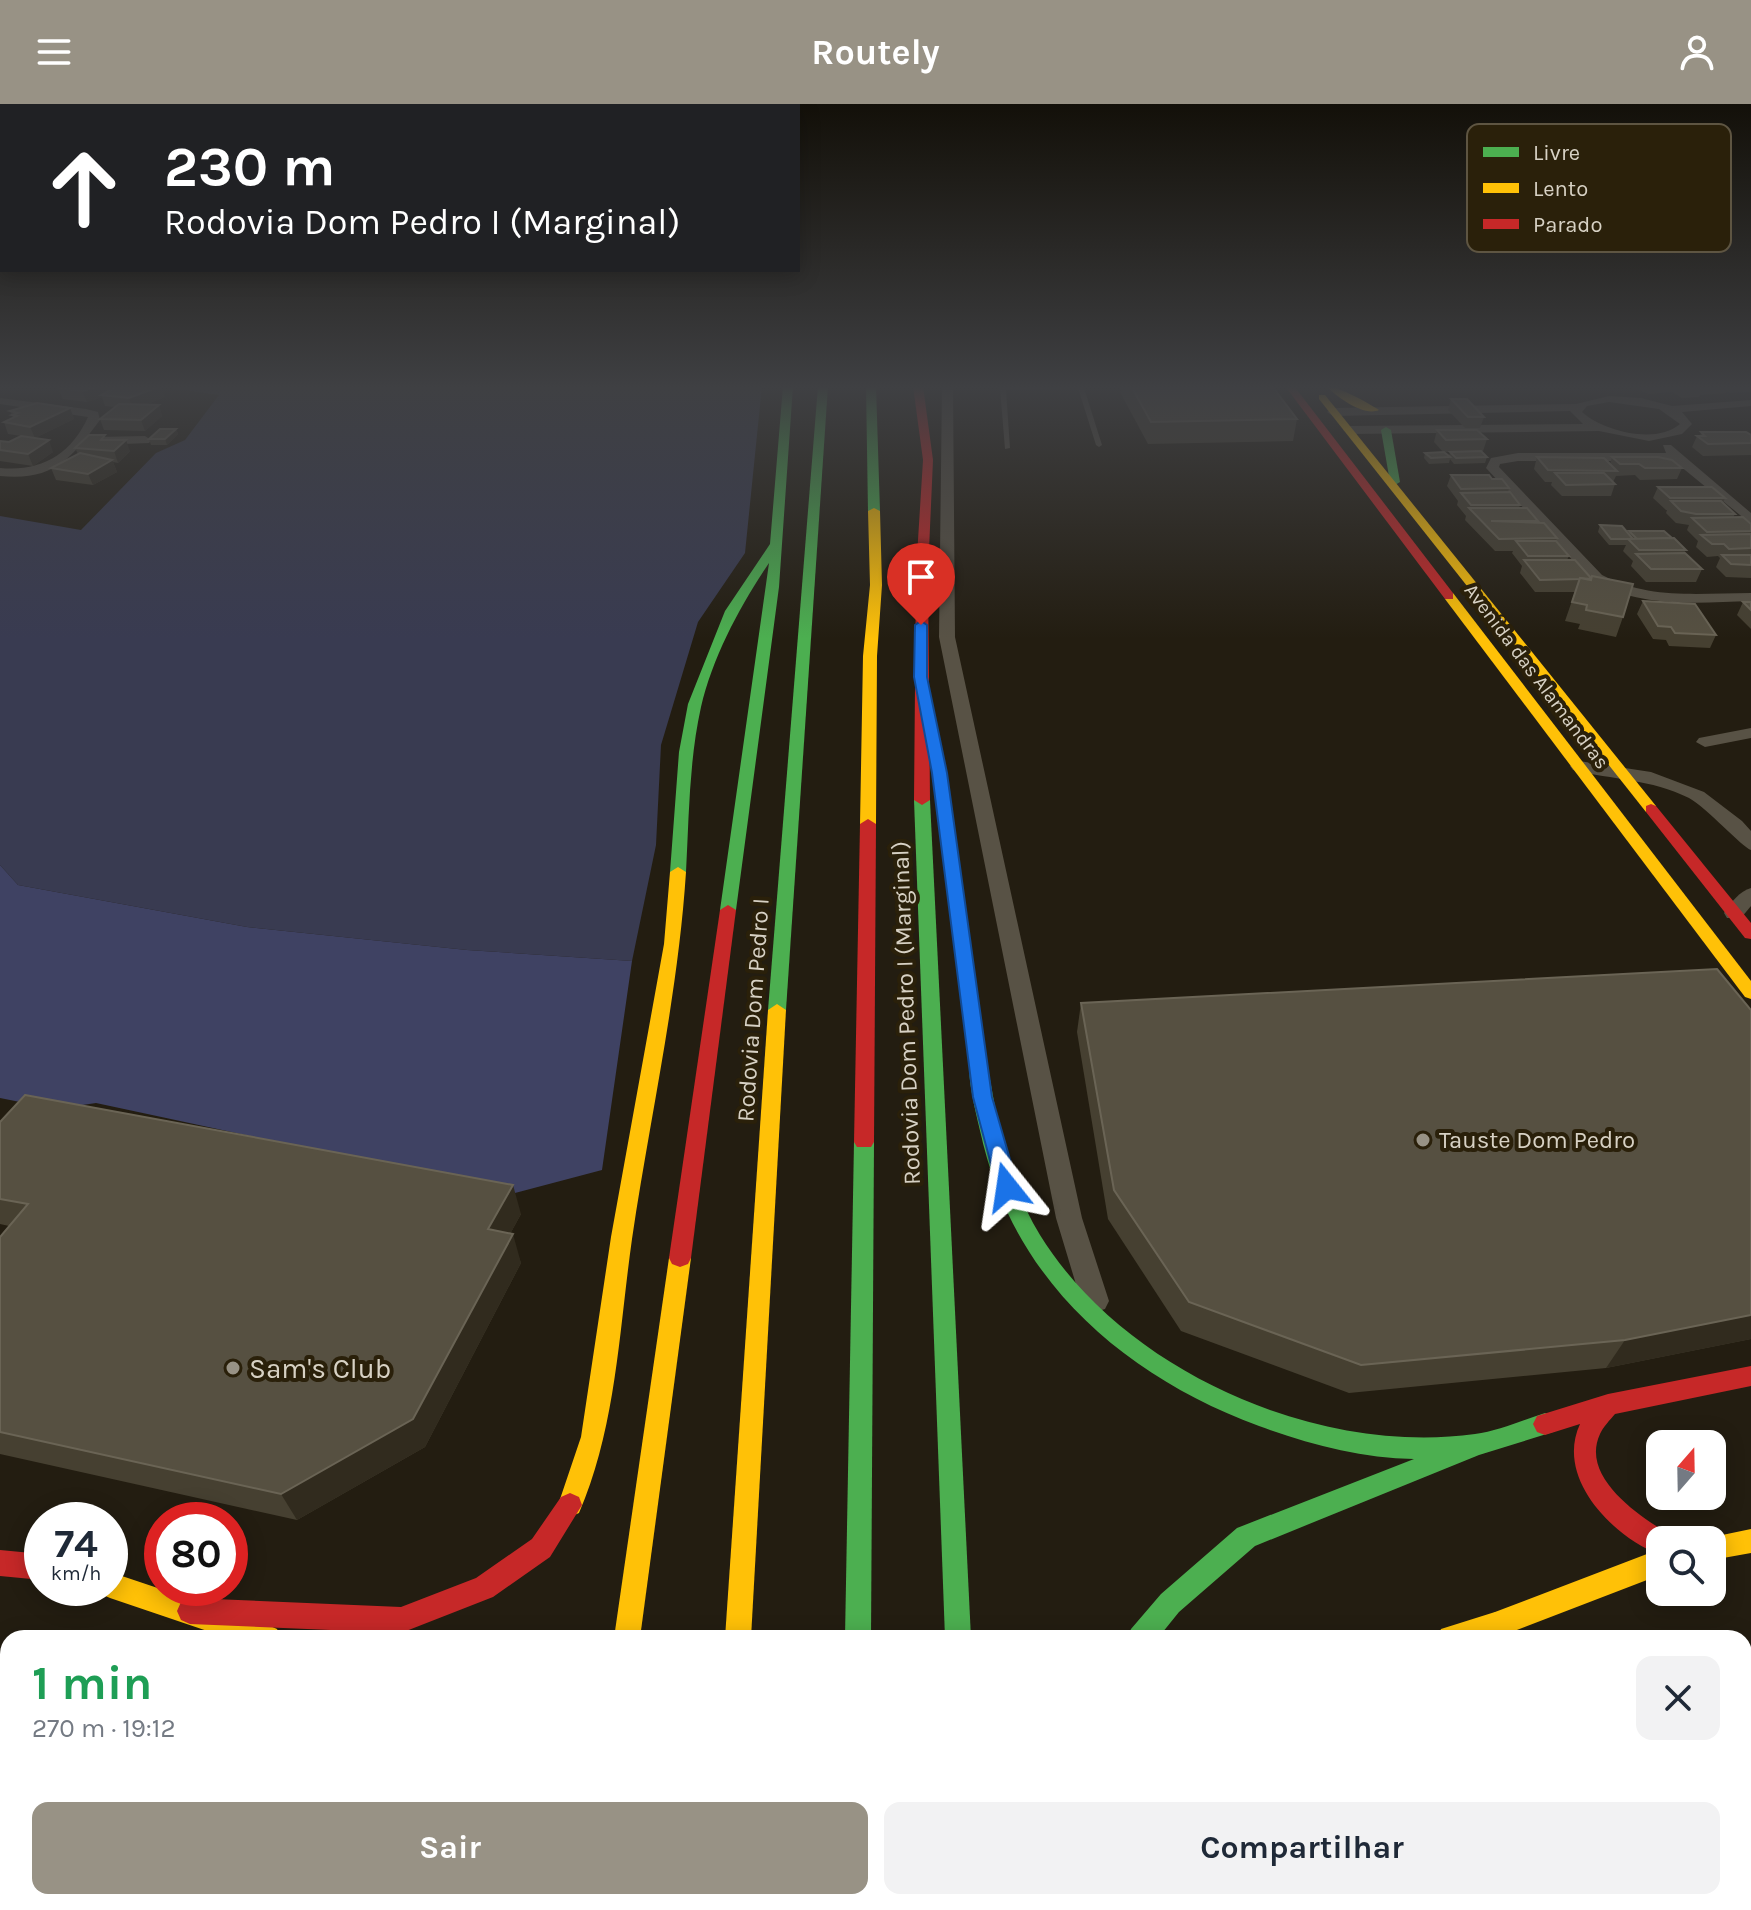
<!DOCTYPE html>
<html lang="pt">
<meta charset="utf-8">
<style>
:root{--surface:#fff;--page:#f2f2f3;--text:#1f2937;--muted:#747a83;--accent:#989285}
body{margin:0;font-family:Karla,sans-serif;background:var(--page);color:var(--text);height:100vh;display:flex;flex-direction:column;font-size:30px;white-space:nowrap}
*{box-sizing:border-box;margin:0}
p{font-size:26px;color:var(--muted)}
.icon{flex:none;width:44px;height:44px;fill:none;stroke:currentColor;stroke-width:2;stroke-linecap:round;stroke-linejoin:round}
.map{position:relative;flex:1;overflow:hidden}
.drawer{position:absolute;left:0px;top:1526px;width:1752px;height:280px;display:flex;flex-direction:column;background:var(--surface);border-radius:24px 24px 0 0;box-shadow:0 4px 20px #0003}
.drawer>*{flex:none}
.top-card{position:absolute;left:0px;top:0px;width:800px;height:168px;box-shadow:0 4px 20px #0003;background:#202124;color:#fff;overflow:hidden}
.needle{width:52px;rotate:20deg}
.tools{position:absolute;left:1646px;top:1326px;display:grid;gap:16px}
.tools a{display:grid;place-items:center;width:80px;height:80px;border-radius:16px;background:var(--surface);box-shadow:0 4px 20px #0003;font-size:40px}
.speed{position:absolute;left:24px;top:1398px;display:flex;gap:16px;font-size:40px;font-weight:700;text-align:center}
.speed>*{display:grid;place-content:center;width:104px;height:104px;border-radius:50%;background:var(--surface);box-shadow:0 4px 20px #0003;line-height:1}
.speed small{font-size:20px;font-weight:400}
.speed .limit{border:12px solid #d22;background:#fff;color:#111}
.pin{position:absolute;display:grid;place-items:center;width:68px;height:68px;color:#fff;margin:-82px -34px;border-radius:50% 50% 50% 0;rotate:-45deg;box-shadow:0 0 8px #0007}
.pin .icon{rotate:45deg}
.me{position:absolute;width:88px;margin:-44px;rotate:345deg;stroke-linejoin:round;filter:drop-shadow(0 0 6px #0008)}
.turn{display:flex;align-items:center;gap:28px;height:168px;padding:0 32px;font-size:36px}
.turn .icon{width:104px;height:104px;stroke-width:2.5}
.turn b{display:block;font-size:56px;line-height:68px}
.round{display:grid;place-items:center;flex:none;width:84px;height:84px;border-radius:16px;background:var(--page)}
.summary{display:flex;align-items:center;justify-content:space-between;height:136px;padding:0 32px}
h1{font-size:48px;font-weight:700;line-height:60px;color:#1e9e55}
.action{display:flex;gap:16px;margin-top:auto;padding:16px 32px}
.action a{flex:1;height:92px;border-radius:16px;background:var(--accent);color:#fff;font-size:32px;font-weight:700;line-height:92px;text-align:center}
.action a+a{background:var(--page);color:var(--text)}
header{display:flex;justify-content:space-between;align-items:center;height:104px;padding:0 32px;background:var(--accent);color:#fff;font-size:36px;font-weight:700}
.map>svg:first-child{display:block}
.green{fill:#393b51}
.forest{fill:#3f4263}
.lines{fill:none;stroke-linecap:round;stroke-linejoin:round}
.lane{fill:#585245;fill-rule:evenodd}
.street{fill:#585245;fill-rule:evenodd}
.fast{fill:#4caf50;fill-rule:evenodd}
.slow{fill:#ffc107;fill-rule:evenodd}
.jam{fill:#c62828;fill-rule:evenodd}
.wall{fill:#464031}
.shaded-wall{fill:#312b1e}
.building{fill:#565041;stroke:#6a6455;stroke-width:2}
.route{fill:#1a73e8;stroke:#114b97;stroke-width:2}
.poi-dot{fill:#989285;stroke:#2a200a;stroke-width:3}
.labels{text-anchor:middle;stroke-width:8;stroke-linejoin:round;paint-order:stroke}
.far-street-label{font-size:20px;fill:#d7d1c4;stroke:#2a200a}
.street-label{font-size:24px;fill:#d7d1c4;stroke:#2a200a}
.poi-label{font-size:24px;fill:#d7d1c4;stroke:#2a200a;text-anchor:start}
.near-poi-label{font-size:28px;fill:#d7d1c4;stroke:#2a200a;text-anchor:start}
.key{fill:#2a200a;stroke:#5e5542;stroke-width:2}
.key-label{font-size:22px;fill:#d7d1c4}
</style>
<header><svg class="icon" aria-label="menu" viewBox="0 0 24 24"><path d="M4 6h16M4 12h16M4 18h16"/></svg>Routely<svg class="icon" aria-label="person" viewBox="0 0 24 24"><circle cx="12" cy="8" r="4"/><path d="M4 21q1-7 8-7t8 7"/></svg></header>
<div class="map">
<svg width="1751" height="1806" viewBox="0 0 1751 1806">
<rect width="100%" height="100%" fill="#231d11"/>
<polygon class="green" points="156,282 762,282 745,449 698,518 661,641 656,741 632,857 467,846 247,823 18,781 0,761 0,412 81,426 156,349 185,336 219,291"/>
<polygon class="forest" points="0,761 18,781 247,823 467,846 632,857 602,1066 515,1089 96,999 55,1005 0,994"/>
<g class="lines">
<polygon class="lane" points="1003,282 1088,282 1084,284 1102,341 1099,343 1096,341 1078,284 1006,286 1010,344 1005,345 1000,284"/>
<g class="street">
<polygon points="942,282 953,282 955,533 1082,1114 1109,1197 1105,1205 1095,1208 1085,1205 1081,1197 1056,1114 939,533"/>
<path d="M1609,292L1641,294L1672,302L1751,296V302L1682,308L1692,320L1682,330L1649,337L1599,327L1349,330L1343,326L1349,322L1583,320L1570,307L1333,312L1327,308L1333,304L1576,300ZM1609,298L1659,305L1680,320C1656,341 1603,327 1582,308L1587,302Z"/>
<path d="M0,294L86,305L98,308L100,316C70,356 53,377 0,372V364C40,368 71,351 88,313L0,300Z"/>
<polygon points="145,332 151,336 149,339 97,341 91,337 97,333"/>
<path d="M1663,341H1671L1751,409V420L1674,357H1518L1500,360L1499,363L1602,471C1649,496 1699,489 1751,489V497C1696,499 1642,504 1592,477L1486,364L1491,354L1518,349H1666Z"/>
<polygon points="1751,624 1751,634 1705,643 1696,638 1699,634"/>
<path d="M1579,657L1651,668L1704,688L1742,717L1751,727V746C1743,744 1707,704 1689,694C1651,675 1613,676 1573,666L1570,662Z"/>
<path d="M1751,784V802L1741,814H1727L1724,809C1730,799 1740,787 1751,784Z"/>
</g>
<g class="fast">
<path d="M783,282H793L779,483L736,806L728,811L720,806L769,459C740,502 713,552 701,603C689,657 689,713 686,768L678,773L670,768L679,648L688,600L725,507L770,440Z"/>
<polygon points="818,282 828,282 786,906 777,912 768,906"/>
<polygon points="866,282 876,282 880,407 874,410 868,407"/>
<polygon points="1386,323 1391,326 1400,378 1395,381 1390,378 1381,326"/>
<polygon points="922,691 930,696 971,1534 945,1534 914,696"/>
<path d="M978,951L985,953L987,958C997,1017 1008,1079 1040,1131C1124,1267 1317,1352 1475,1330C1498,1327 1523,1316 1545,1309L1553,1312L1557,1320L1553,1328L1479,1351L1255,1442L1179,1508L1158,1534H1127L1131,1525L1161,1490L1237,1424L1414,1355C1361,1354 1308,1340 1259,1322C1129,1274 1019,1182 984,1043C980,1024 964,969 971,953Z"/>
<polygon points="864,1031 871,1033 874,1038 871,1534 845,1534 854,1038 857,1033"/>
<path d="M1495,1508L1504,1512L1508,1521C1501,1540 1481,1534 1464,1534L1468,1525Z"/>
<polygon points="8,1702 8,1732 0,1733 0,1703"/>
<polygon points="141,1798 183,1798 186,1806 144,1806"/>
<polygon points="578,1798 608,1798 607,1806 577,1806"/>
<polygon points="956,1798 986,1798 987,1806 957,1806"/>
</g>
<g class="slow">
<path d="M1326,282C1338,282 1368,299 1379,306C1364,313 1337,293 1326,282Z"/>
<polygon points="1319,291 1325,291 1656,702 1656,708 1646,708 1319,295"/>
<polygon points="874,404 880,407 882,481 877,552 876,720 868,725 860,720 863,552 870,481 868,407"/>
<polygon points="1445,489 1453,489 1751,877 1751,895 1745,893 1445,495"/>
<path d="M678,763L686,768C678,892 650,1013 632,1135C619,1227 616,1324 579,1409L570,1413L561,1409L558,1401L581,1333L611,1133L664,840L670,768Z"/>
<polygon points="777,900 786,906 751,1534 725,1534 768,906"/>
<polygon points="680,1145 688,1148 691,1154 640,1534 614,1534 669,1154 672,1148"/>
<polygon points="1751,1425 1751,1449 1712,1456 1712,1436 1703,1435"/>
<polygon points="1660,1445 1660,1471 1496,1534 1437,1534 1441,1525 1495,1508"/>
<polygon points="110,1468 268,1521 277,1525 281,1534 228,1534 110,1494 101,1490 98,1484 110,1484"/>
<polygon points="0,1724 8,1725 8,1755 0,1754"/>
<rect x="705" y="1798" width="30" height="8"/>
<rect x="839" y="1798" width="30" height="8"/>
<polygon points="1223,1798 1253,1798 1251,1806 1221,1806"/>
</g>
<g class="jam">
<polygon points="913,282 923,282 933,356 928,468 930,696 922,701 914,696 916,468 923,356"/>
<polygon points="1285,282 1294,282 1453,489 1453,495 1445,495"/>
<polygon points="944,698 952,703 987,958 985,963 971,963 969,958 936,703"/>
<polygon points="1651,700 1656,702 1751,819 1751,835 1745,834 1646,708 1646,702"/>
<polygon points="868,715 876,720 874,1038 871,1043 857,1043 854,1038 860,720"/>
<polygon points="728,801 736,806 691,1154 688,1160 680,1163 672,1160 669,1154 720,806"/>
<path d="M1751,1262V1282L1615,1310C1610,1316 1603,1323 1600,1330C1580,1373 1639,1412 1669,1430L1671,1436H1660V1451C1612,1432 1555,1374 1580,1320L1545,1331L1537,1328L1533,1320L1537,1312L1608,1290Z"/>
<polygon points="570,1389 579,1393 582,1401 550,1453 493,1493 401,1529 190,1520 181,1516 177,1507 181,1498 190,1494 401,1503 476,1474 532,1435 561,1393"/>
<polygon points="0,1446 42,1450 42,1476 0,1472"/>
</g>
</g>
<g class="wall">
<polygon points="65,282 115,282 116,283 165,293 144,301 159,301 162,312 145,327 104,326 100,315 115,303 105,302 102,293 87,298 63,295 58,284"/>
<polygon points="1121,282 1272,282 1297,315 1293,337 1148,340 1120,288"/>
<polygon points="1628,282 1751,282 1751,288 1730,289 1727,287 1726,289 1700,291 1699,293 1682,294 1672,288 1649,290"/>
<polygon points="1451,295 1484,313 1480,324 1465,324 1448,306"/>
<polygon points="70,304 74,315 35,334 8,330 4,318 13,314 10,307"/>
<polygon points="176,325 178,330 167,341 151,341 149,335"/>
<polygon points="1437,326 1487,335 1483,347 1443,348 1434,338"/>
<polygon points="1701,328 1751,331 1751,351 1703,352 1692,343 1697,332 1700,332"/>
<polygon points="107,336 130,347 118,359 113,358 117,368 93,381 56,376 51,364 78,350 75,344"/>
<polygon points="0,337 53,348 33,362 0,357"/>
<polygon points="1450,348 1487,353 1485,359 1454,360 1450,355 1449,359 1429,360 1424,354 1425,349 1449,352"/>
<polygon points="1537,353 1610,360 1612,353 1682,364 1677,375 1640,376 1635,371 1616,372 1613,378 1615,380 1611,392 1562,392 1551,381 1552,378 1545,378 1534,365"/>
<polygon points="1451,371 1492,375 1509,384 1508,388 1520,401 1519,404 1538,417 1538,419 1557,434 1556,437 1569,452 1567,456 1623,513 1616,533 1578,525 1580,520 1565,517 1575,488 1535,488 1520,469 1522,462 1512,449 1513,447 1495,447 1465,416 1466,412 1457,401 1458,397 1447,382"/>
<polygon points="1658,383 1725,394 1723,399 1735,410 1733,414 1751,420 1751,474 1726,473 1716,463 1720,454 1718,452 1707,453 1696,443 1698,437 1687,426 1689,421 1676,419 1666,409 1667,406 1666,406 1653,394"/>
<polygon points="1600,421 1628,429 1629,427 1686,446 1684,449 1702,465 1696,478 1646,478 1631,462 1633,457 1623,447 1626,441 1609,441 1598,428"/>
<polygon points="1643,497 1716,531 1710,544 1669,542 1666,536 1653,535 1637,510"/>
<polygon points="1743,498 1751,498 1751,525 1737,511"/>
<polygon points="1081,899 1751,1235 1606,1264 1349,1289 1181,1227 1108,1115 1077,928"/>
<polygon points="0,1018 521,1110 510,1130 521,1159 425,1343 297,1416 0,1350 0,1133 9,1122 0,1120"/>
</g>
<g class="shaded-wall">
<polygon points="100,282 115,282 118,288 101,291 102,293 87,298 82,287"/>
<polygon points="161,282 165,293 133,305 129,294"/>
<polygon points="159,301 162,312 145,327 141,316"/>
<polygon points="70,304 74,315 35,334 30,323"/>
<polygon points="176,325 178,330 167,341 165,335"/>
<polygon points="49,336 53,348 33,362 28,350"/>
<polygon points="126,336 130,347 118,359 114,347"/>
<polygon points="112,356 117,368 93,381 88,370"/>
<polygon points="513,1081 521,1110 497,1154 488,1125"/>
<polygon points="513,1130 521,1159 425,1343 297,1416 281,1390"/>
<polygon points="1751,1211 1751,1235 1606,1264 1625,1236"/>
</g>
<g class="building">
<polygon points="65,282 100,282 82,287 58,284"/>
<polygon points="118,282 161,282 129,294 101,291"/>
<polygon points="1131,282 1272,282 1297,315 1151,318"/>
<polygon points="1451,295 1467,295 1484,313 1468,313"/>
<polygon points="37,299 70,304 30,323 4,318 17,312 12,311 18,309 10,307"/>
<polygon points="119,300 159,301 141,316 100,315"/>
<polygon points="160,325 176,325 165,335 149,335"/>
<polygon points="1437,326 1477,326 1487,335 1446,336"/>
<polygon points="1701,328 1746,328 1751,331 1751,339 1708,340 1697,332 1705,332"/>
<polygon points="89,331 105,331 101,336 126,336 114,347 75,344"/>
<polygon points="21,332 49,336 28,350 0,346 0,337 9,338"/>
<polygon points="1481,347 1487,353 1456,354 1450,348"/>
<polygon points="1444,348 1450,353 1431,354 1425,349"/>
<polygon points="80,349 112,356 88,370 51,364"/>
<polygon points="1537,353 1604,354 1617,367 1548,366"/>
<polygon points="1612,353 1658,353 1672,356 1682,364 1645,364 1639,360 1620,360"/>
<polygon points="1555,369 1604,369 1615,380 1566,381"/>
<polygon points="1451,371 1489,371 1492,375 1502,375 1509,384 1461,385"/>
<polygon points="1658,383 1712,383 1725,394 1670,394"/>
<polygon points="1510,388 1520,401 1471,401 1461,389"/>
<polygon points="1671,397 1721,397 1735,410 1696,410 1681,407"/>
<polygon points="1469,404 1527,404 1538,417 1491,417 1544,419 1557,434 1499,435"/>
<polygon points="1743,413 1751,420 1751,427 1707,428 1692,414"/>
<polygon points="1600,421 1622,422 1633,435 1611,435"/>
<polygon points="1629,427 1664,427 1672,434 1637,435"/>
<polygon points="1751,430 1751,444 1729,445 1724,440 1712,440 1701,431"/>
<polygon points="1674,434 1686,446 1639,446 1628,435"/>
<polygon points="1516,437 1556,437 1569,452 1528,452"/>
<polygon points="1685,449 1702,465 1651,465 1636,450"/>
<polygon points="1722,451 1751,451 1751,461 1731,460"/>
<polygon points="1524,456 1575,456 1591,474 1591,475 1580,474 1580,475 1540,476"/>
<polygon points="1592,472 1633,480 1623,513 1586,506 1587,501 1572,498 1580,474 1591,476"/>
<polygon points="1643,497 1695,500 1716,531 1675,529 1671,523 1658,522"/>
<polygon points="1743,498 1751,498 1751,506"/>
<polygon points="1717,865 1751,906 1751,1211 1625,1236 1361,1261 1189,1198 1114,1086 1081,899"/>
<polygon points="25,991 513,1081 488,1125 513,1130 413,1315 281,1390 0,1328 0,1133 28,1100 0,1095 0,1018"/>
</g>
<linearGradient id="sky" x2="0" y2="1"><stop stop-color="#131009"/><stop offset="0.53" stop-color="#3f4043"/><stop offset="1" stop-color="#3f4043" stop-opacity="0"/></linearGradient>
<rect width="1751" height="535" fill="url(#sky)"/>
<polygon class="route" points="921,517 927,521 927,573 947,669 992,993 1018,1083 1007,1091 997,1083 973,993 932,669 914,573 915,521"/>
<g class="poi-dot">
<circle cx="1423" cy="1036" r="8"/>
<circle cx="233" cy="1264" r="8"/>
</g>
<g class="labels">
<g class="far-street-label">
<text transform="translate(1537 572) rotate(53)" y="7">Avenida das Alamandras</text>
</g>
<g class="street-label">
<text transform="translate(753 906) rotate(-86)" y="8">Rodovia Dom Pedro I</text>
<text transform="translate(906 909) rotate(-92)" y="8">Rodovia Dom Pedro I (Marginal)</text>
</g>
<g class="poi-label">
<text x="1439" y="1044">Tauste Dom Pedro</text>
</g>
<g class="near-poi-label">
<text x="249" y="1274">Sam's Club</text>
</g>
</g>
<rect x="1467" y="20" width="264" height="128" rx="12" class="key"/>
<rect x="1483" y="43" width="36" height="10" fill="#4caf50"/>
<rect x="1483" y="79" width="36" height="10" fill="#ffc107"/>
<rect x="1483" y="115" width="36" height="10" fill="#c62828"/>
<g class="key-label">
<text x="1533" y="56">Livre</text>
<text x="1533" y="92">Lento</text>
<text x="1533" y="128">Parado</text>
</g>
</svg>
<div class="tools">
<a><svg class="needle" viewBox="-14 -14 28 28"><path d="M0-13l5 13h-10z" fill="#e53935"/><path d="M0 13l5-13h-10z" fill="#747a83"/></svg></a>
<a><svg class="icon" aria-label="search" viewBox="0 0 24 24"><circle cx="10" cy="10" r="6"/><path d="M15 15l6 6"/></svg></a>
</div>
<div class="speed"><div>74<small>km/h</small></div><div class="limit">80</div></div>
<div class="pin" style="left:921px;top:521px;background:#d93025"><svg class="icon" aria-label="arrive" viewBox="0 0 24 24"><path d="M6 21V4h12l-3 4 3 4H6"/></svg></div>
<svg class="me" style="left:1007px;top:1083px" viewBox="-20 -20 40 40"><path d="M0-17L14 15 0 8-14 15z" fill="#1a73e8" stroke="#fff" stroke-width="4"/></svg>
<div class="top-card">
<div class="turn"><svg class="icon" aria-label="ahead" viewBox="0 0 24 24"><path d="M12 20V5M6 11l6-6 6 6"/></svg><div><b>230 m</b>Rodovia Dom Pedro I (Marginal)</div></div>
</div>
<section class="drawer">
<div class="summary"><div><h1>1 min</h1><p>270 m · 19:12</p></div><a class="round"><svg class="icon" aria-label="close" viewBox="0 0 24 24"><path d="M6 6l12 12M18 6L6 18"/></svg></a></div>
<div class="action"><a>Sair</a><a>Compartilhar</a></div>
</section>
</div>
